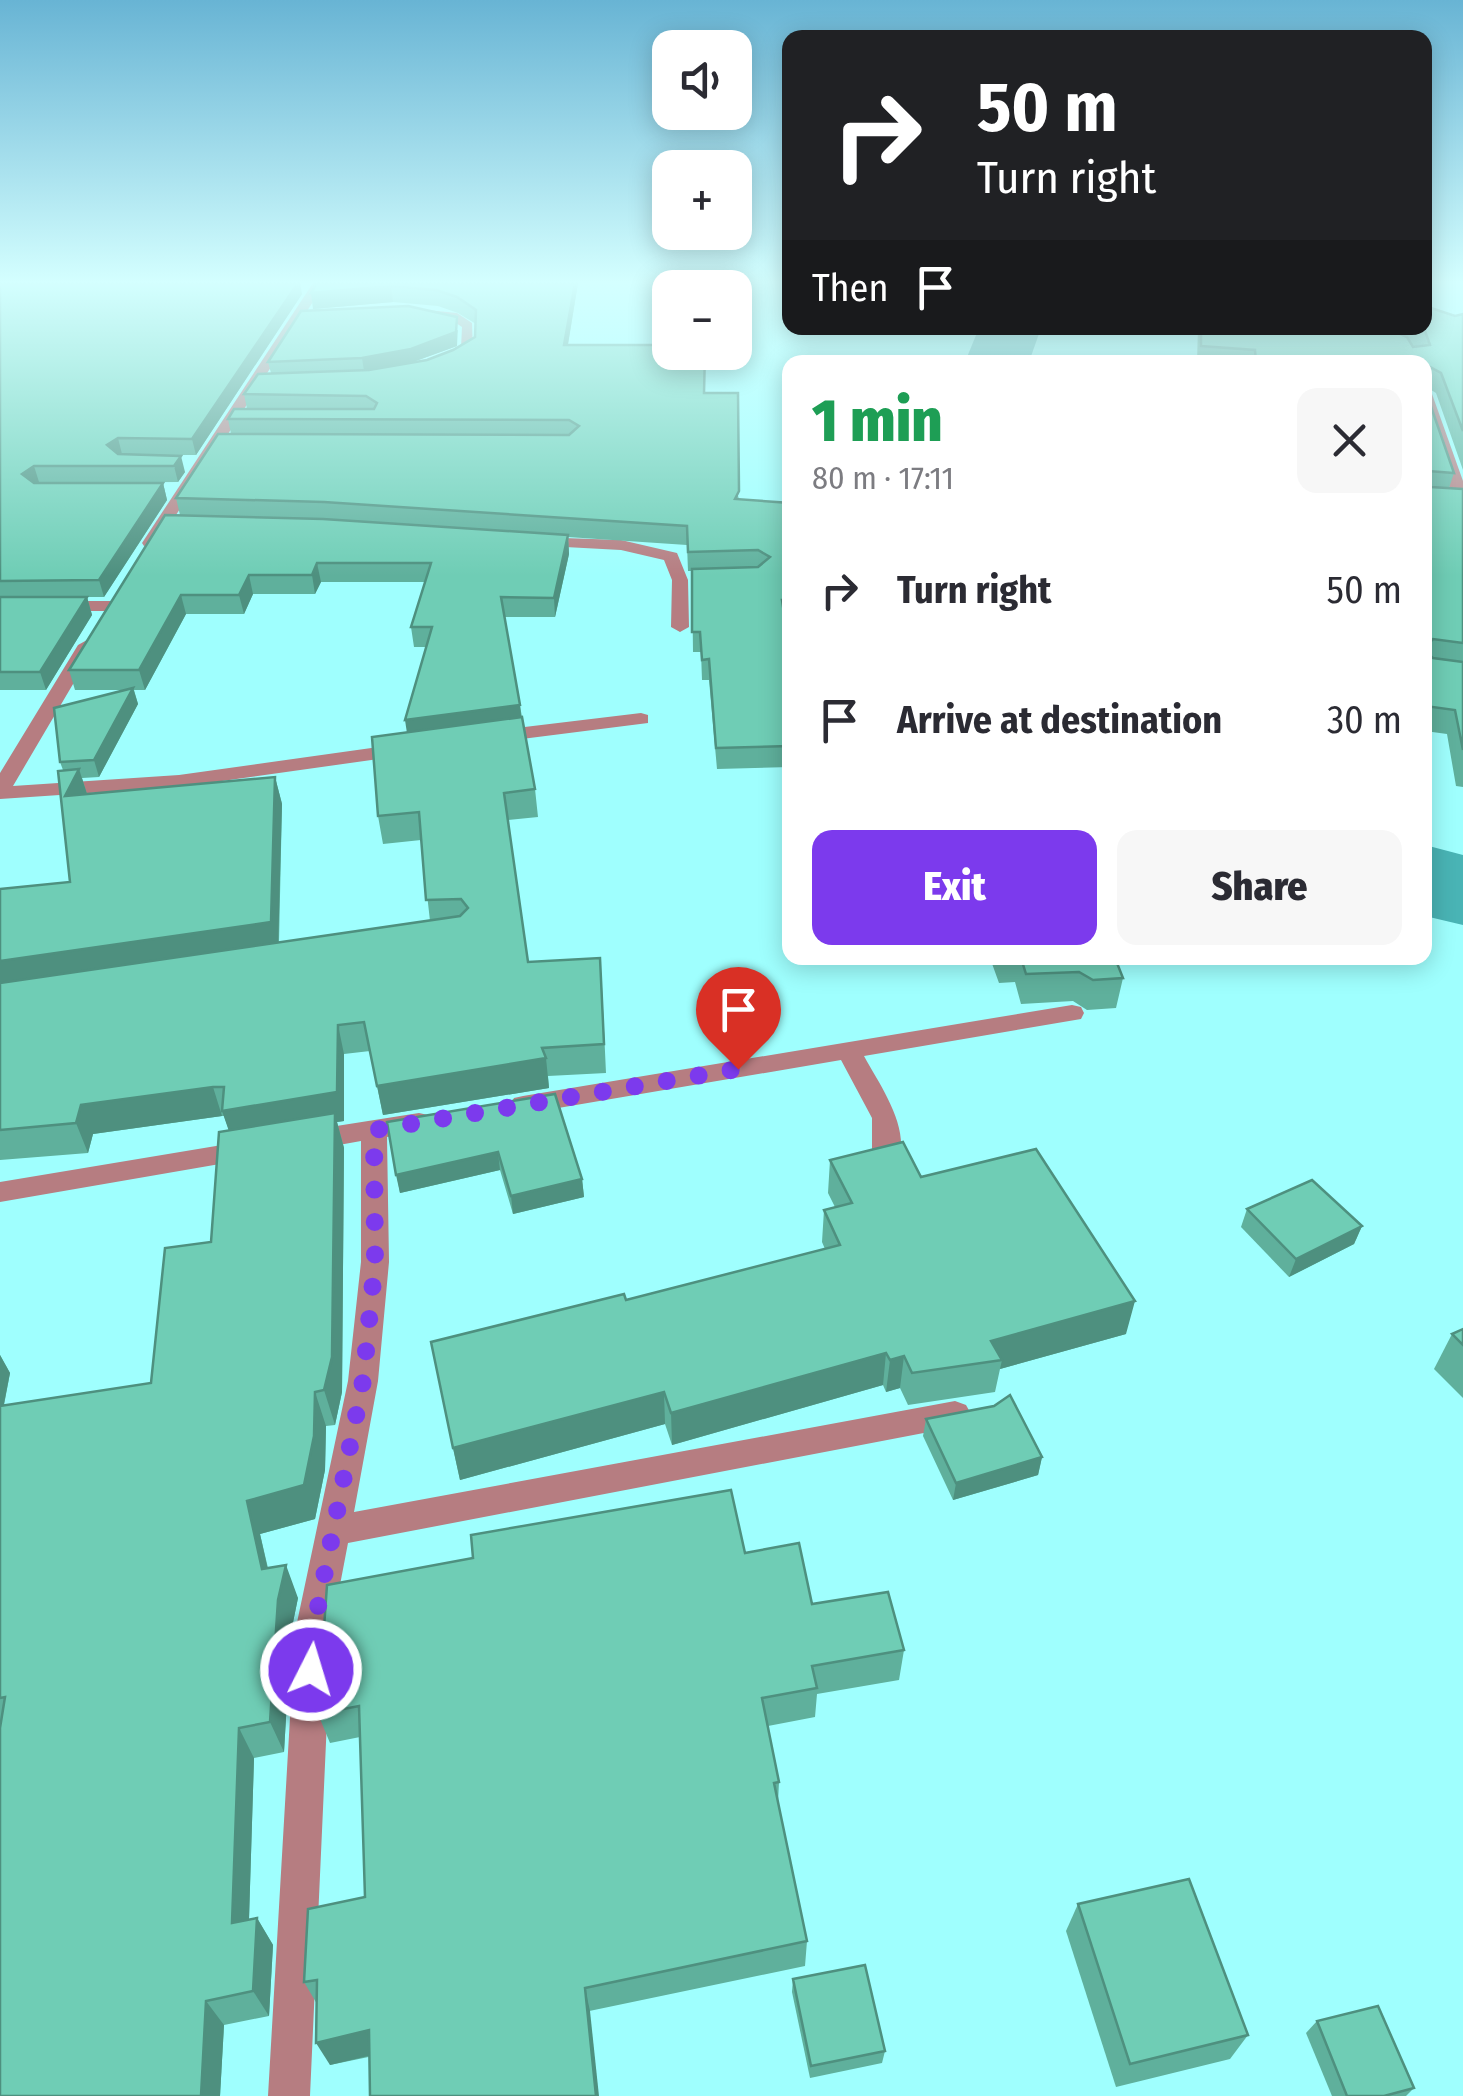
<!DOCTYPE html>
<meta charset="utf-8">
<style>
:root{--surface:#fff;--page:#f7f7f7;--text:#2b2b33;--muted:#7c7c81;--accent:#7c3aed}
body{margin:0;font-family:"Fira Sans Condensed",sans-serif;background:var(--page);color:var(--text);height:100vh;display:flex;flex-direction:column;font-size:38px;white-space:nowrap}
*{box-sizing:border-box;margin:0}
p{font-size:32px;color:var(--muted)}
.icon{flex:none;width:55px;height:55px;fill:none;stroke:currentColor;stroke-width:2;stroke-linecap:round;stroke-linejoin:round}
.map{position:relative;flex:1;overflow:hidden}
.panel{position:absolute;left:782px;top:355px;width:650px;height:610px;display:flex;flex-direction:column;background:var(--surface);border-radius:20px;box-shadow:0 5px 25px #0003}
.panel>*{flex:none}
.top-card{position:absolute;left:782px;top:30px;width:650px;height:305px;border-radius:20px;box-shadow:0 5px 25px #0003;background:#202124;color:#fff;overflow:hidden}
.tools{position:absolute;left:652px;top:30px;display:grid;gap:20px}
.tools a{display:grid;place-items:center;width:100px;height:100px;border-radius:20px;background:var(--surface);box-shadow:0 5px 25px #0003;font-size:50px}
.pin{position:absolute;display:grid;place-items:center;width:85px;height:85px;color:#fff;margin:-102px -42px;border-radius:50% 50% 50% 0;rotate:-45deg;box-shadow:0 0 10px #0007}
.pin .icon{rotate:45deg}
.me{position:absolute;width:110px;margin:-55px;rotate:5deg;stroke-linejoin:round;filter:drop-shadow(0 0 8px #0008)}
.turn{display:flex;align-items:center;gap:35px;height:210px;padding:0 30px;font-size:45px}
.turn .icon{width:130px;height:130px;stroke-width:2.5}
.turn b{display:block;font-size:70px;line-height:85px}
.then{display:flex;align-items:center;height:95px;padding:0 30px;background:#0003;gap:20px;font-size:38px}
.round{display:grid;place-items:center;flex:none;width:105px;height:105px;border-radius:20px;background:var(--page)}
.summary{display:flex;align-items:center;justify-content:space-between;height:170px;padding:0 30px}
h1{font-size:60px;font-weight:800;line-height:75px;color:#1e9e55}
.cta{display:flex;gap:20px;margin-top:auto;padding:20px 30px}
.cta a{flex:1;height:115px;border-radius:20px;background:var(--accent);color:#fff;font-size:40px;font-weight:800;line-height:115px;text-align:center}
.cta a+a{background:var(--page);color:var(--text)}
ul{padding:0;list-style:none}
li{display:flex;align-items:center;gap:30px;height:130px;padding:0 30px}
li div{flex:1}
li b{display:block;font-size:38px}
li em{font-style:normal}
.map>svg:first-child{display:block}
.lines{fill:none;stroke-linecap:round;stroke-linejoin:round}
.river{fill:#49b4b5;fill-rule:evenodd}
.minor{fill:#b67d81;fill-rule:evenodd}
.wall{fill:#5fb09c;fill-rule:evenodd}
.shaded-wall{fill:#4e907f}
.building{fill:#6fcdb5;stroke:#4e907f;stroke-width:2.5}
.route{stroke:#7c3aed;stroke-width:18;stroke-dasharray:0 32.4}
</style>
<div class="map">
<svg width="1463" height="2096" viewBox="0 0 1463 2096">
<rect width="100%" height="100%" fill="#9ffffe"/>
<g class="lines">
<g class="river">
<polygon points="979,328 1041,328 1029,362 965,362"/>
<polygon points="1425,845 1463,855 1463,925 1425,916"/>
</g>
<g class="minor">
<polygon points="313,283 325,283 158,543 144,546 142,543"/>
<polygon points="417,309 457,313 472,323 473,353 455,365 445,365 445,359 461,348 462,327 450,319 413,316"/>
<polygon points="1425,390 1432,394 1463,481 1463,508 1425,505 1425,495 1453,498 1425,414"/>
<polygon points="534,537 621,540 677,553 688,580 689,627 680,632 671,627 672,580 664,560 621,550 528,545 528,539"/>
<polygon points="0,601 111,601 120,606 111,611 0,611"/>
<polygon points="87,640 96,645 13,786 179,775 407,743 417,749 407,755 179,787 0,799 0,773 78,645"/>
<polygon points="641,713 648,715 648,723 491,743 481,737 491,731"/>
<path d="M1072,1005L1081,1007L1084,1013L1081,1019L864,1056C882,1089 915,1133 895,1171H875L872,1164V1118L841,1060L523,1114L514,1112L510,1105L514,1098L523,1096Z"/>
<polygon points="419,1113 428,1115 432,1122 428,1129 387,1137 389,1262 378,1381 354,1512 955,1401 966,1405 971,1414 966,1423 955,1427 348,1543 331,1632 310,2096 268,2096 295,1632 348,1381 361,1262 361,1141 311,1150 302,1147 298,1140 302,1133 311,1130"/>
<polygon points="252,1140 261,1143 265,1150 261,1157 0,1202 0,1182"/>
</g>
</g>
<g class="wall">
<polygon points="0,283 302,294 196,455 146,455 185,472 178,482 37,483 163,483 167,500 104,597 87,597 92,615 46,690 0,690"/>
<path d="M317,283H578L568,345L705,393L739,499L790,503V620H785L790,652V767L717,769L709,680H702L701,652H693L692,571H688L687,545L568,537L569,554L555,617H504L535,789L538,817L508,820L528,962L602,987L606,1073L548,1076L549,1088L383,1115L370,1051L344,1054V1121L337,1122L344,1148L342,1392L335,1425L326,1426L325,1470L315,1519L260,1534L268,1568L298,1598L291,1632L284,1752L254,1758L249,1920L257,1918L273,1945L269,2016L224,2025L220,2096H0V1355L10,1373L4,1405L151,1383L211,1242L229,1130L224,1116H222L93,1134L88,1153L0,1160V889L70,882L63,770L60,762L123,690H75L69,670L180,515L176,498L231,434L228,419L247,409L244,394L271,373L268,362L458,330L457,346L413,362L427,360L453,350L475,337L476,324L458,313L438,306L393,302L313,309ZM321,582H425L411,627L414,647H426L407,732L378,816L383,844L421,840L430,921L279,942L282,804L275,777L87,794L82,778L99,777L138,704L134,690H145L186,614H244L253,594H315Z"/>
<polygon points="1463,314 1463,470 1436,393 1428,388 1427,395 1454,473 1449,488 1463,489 1463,787 1456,786 1447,734 1425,731 1425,362 1197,362 1198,328 1425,328"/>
<polygon points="990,958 1115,958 1123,978 1116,1008 1087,1010 1073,1001 1021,1004 1015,982 999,983"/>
<polygon points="387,1122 582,1179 584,1197 513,1214 500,1170 400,1193"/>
<polygon points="830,1160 921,1177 1126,1334 1000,1369 995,1392 908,1405 900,1388 886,1392 883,1385 672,1445 665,1424 460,1480 453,1448 626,1300 825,1249 822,1242 824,1210 835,1207 828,1193"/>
<polygon points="1247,1209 1362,1226 1354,1244 1289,1277 1241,1227"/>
<polygon points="1463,1329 1463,1398 1434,1369 1452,1334"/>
<polygon points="926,1419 1042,1457 1038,1475 953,1500 923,1436"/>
<polygon points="745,1553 812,1604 904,1650 899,1680 817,1694 815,1717 768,1726 779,1782 778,1802 807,1941 805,1966 330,2065 317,2004 304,1982 365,1897 360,1737 330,1743 318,1714"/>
<polygon points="1078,1904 1248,2035 1230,2059 1116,2087 1066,1931"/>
<polygon points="793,1979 885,2051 882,2063 810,2078 792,1992"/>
<polygon points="1317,2021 1414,2088 1406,2096 1332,2096 1306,2033"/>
</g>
<g class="shaded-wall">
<polygon points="298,283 300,283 302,294 196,455 192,439"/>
<polygon points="575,283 578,283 565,361 564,345"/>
<polygon points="391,286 393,302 313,309 311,293"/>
<polygon points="457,317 457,346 413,362 364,371 362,358"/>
<polygon points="118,438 122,454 111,461 107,445"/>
<polygon points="181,456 185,472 178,482 174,466"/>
<polygon points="34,466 39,482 27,490 22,474"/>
<polygon points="163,483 167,500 104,597 99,580"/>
<polygon points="568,535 569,554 555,617 554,598"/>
<polygon points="317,563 321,582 315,594 312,575"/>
<polygon points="249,575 253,594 244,614 239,595"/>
<polygon points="181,595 186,614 145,690 139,670"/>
<polygon points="87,597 92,615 46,690 40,672"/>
<polygon points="133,688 138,704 99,777 94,760"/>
<polygon points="520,705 522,725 408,740 405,720"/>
<polygon points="79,769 88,797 65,796"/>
<polygon points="275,777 282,804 278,951 0,991 0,961"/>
<polygon points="338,1025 344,1054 344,1121 337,1122 344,1148 342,1392 335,1425 324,1390 232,1140 222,1111"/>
<polygon points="546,1058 549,1088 383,1115 377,1086"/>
<polygon points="213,1087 222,1116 93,1134 88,1153 76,1123 81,1105"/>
<polygon points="498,1152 500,1170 400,1193 396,1175"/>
<polygon points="582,1179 584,1197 513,1214 511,1196"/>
<polygon points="1362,1226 1354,1244 1289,1277 1296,1259"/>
<polygon points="1135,1301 1126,1334 1000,1369 1002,1360 991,1341"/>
<polygon points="886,1353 883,1385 672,1445 671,1413"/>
<polygon points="0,1355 10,1373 0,1424"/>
<polygon points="904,1356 900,1388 886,1392 890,1360"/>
<polygon points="315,1392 326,1426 325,1470 315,1519 260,1534 275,1602 262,1569 247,1501"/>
<polygon points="664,1392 665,1424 460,1480 453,1448"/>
<polygon points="1042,1457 1038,1475 953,1500 956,1483"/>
<polygon points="286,1565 298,1598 291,1632 284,1752 270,1722 278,1600"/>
<polygon points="239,1728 254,1758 248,1950 232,1923"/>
<polygon points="257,1918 273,1945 269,2016 253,1991"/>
<polygon points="585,1988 590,2011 599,2096 596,2096"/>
<polygon points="206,2001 224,2025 220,2096 201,2096"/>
<polygon points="369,2030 381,2053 330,2065 316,2043"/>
</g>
<g class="building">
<polygon points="0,283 298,283 192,439 118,438 107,445 118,454 181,456 174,466 34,466 22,474 34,483 163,483 99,580 0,581"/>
<polygon points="317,283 575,283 564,345 670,345 670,352 705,352 704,393 738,393 739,491 735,499 790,503 790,600 782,600 790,652 790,746 716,748 709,659 702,660 700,632 692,632 692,569 758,567 770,557 758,550 688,552 687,526 324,502 176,498 218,434 569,435 579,426 569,420 228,419 234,409 374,409 377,403 366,396 244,394 258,374 369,370 427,360 453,350 475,337 476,310 457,297 436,290 391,286 311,293"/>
<polygon points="408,306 457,317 456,332 411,349 362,358 268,362 301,311"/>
<polygon points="1425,306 1455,316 1463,314 1463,431 1441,373 1430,367 1427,395 1454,473 1429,471 1428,484 1431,487 1463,489 1463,643 1433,639 1429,643 1429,655 1433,658 1463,662 1463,750 1455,710 1425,706 1425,362 1256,362 1255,350 1201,346 1201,328 1387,328 1407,337 1413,347 1430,345 1424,328"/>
<polygon points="165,515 323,519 568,535 554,598 501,597 520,705 405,720 432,627 411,627 431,563 317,563 312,575 249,575 239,595 181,595 139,670 69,670"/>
<polygon points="0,597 87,597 40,672 0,672"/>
<polygon points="133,688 94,760 60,762 54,708"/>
<polygon points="522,717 535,789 504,793 528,962 600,958 604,1044 542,1048 546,1058 377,1086 364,1022 338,1025 337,1092 222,1111 224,1087 213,1087 81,1105 76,1123 0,1130 0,983 460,916 468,908 461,899 426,900 419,812 378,816 372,737"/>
<polygon points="79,769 65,796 275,777 271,922 0,961 0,889 70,882 58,771"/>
<polygon points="1021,958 1115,958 1123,978 1093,980 1079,972 1026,974"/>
<polygon points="555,1094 582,1179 511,1196 498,1152 396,1175 387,1122"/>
<polygon points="335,1113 332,1357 324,1390 315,1392 314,1436 304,1485 247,1501 262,1569 286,1565 278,1600 270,1722 239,1728 232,1923 257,1918 253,1991 206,2001 201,2096 0,2096 0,1728 5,1697 0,1698 0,1406 151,1383 165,1248 211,1242 219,1132"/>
<polygon points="903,1142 921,1177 1036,1149 1135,1301 991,1341 1002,1360 912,1373 904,1356 890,1360 886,1353 671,1413 664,1392 453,1448 431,1342 624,1294 626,1300 840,1245 824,1210 852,1203 830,1160"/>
<polygon points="1312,1180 1362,1226 1296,1259 1247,1209"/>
<polygon points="1463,1329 1463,1345 1452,1334"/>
<polygon points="1010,1395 1042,1457 956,1483 926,1419 994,1406"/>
<polygon points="731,1490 745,1553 799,1543 812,1604 888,1592 904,1650 812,1666 817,1688 762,1698 779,1782 774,1783 807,1941 585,1988 596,2096 370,2096 369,2030 316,2043 317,1980 304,1982 308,1909 365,1897 359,1706 318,1714 327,1585 473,1558 471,1535"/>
<polygon points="1189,1879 1248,2035 1130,2064 1078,1904"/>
<polygon points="865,1965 885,2051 811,2066 793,1979"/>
<polygon points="1378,2006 1414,2088 1384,2096 1347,2096 1317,2021"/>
</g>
<linearGradient id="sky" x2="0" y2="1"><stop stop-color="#68b4d4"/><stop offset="0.49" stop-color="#d4ffff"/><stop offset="1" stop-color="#d4ffff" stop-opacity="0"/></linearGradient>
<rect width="1463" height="576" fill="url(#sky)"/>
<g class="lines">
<polyline class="route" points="311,1670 313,1632 363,1381 375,1262 374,1130 738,1069"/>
</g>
</svg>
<div class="tools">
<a><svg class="icon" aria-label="sound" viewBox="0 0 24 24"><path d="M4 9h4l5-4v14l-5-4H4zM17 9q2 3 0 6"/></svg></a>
<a>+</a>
<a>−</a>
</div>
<div class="pin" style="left:738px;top:1069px;background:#d93025"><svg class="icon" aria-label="arrive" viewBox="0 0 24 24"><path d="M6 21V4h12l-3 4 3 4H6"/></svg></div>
<svg class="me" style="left:311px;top:1670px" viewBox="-20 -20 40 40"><circle r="17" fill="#7c3aed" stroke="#fff" stroke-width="3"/><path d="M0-11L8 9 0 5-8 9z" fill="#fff"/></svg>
<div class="top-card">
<div class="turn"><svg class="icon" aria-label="right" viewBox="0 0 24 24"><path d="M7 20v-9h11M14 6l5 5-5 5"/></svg><div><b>50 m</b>Turn right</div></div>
<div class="then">Then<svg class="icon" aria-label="arrive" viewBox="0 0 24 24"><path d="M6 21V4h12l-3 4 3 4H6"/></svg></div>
</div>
<section class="panel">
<div class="summary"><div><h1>1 min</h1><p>80 m · 17:11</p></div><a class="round"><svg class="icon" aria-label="close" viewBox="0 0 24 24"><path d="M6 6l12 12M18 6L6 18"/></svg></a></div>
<ul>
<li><svg class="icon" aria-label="right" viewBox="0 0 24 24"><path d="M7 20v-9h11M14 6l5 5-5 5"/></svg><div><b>Turn right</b></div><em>50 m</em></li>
<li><svg class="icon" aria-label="arrive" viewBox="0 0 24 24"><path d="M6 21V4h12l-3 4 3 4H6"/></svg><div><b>Arrive at destination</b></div><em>30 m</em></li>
</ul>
<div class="cta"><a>Exit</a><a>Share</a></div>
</section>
</div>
